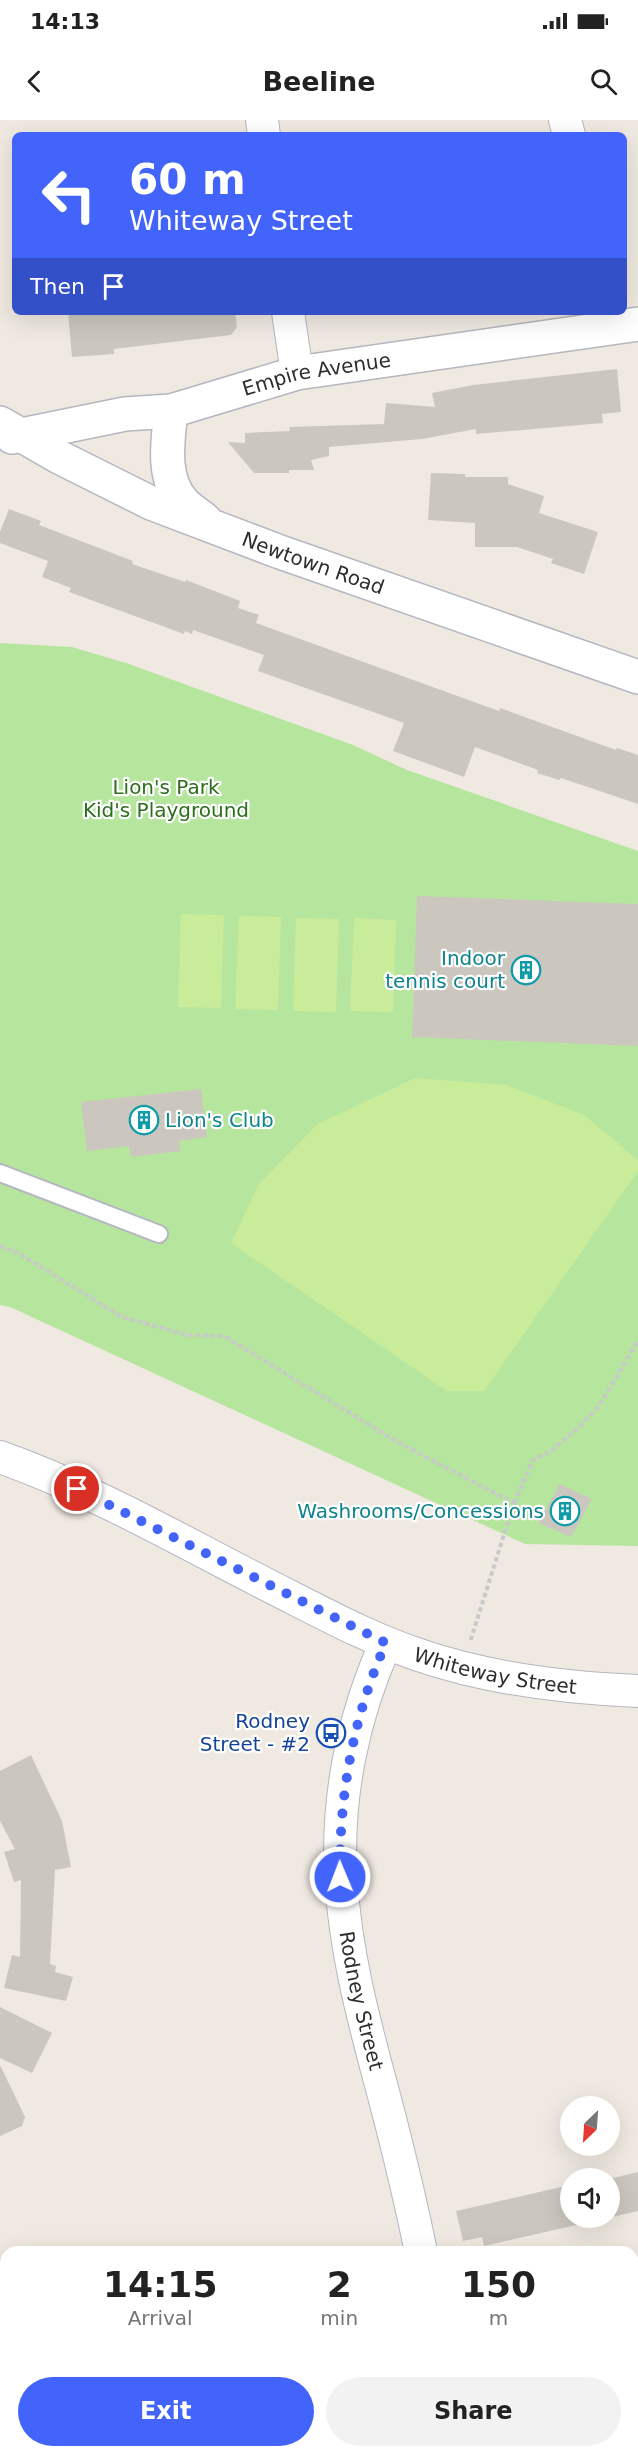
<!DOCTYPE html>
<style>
:root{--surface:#fff;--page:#f2f2f2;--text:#222;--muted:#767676;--accent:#4264fb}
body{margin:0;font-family:"DejaVu Sans",sans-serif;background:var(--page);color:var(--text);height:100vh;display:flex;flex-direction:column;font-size:22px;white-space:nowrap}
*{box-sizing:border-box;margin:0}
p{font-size:20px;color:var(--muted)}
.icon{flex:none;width:33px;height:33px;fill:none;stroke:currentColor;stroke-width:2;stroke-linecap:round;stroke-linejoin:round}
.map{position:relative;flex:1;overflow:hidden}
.side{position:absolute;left:0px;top:2126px;width:639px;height:212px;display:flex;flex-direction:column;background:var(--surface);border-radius:18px 18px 0 0;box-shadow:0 6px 24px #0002}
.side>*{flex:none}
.hud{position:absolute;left:12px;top:12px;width:615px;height:183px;border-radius:9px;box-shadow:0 6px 24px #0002;background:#4264fb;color:#fff;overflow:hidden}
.needle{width:39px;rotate:205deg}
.buttons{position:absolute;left:560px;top:1976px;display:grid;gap:12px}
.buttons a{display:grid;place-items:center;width:60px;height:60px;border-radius:50%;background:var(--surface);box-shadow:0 6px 24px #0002;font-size:30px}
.pin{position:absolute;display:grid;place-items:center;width:51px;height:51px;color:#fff;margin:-26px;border:3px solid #fff;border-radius:50%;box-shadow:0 2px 6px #0007}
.me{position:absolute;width:66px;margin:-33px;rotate:359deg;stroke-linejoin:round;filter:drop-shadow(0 0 4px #0008)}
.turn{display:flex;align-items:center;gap:21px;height:126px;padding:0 18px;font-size:27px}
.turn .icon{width:78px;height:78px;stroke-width:2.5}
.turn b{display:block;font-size:42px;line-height:51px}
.then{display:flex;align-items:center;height:57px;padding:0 18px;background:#0003;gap:12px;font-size:22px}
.eta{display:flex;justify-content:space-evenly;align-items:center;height:102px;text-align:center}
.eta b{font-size:36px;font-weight:600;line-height:42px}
.action{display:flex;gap:12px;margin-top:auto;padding:12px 18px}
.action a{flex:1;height:69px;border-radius:36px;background:var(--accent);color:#fff;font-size:24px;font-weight:600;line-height:69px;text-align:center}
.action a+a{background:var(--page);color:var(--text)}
.status{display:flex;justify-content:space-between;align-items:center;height:42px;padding:0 30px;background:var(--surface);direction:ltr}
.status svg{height:16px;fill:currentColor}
header{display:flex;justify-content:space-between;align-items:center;height:78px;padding:0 18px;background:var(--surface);font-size:27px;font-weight:600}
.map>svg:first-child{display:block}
.green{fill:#b6e59e}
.pitch{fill:#c9ec9a}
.building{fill:#cbc7bf}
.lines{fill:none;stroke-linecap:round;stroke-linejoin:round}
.service-casing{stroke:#b4b7c1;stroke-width:20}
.minor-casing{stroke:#b4b7c1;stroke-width:34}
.tertiary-casing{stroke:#b4b7c1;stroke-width:36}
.secondary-casing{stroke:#b4b7c1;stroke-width:36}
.path{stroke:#c9c9c9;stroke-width:4;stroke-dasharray:4.5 3;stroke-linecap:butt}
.service{stroke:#fff;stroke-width:16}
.minor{stroke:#fff;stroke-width:32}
.tertiary{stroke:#fff;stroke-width:33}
.secondary{stroke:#fff;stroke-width:33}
.route{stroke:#4264fb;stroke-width:10;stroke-dasharray:0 18}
.labels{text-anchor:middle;stroke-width:4.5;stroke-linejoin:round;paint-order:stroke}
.street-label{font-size:20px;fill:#2e2e2e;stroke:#fff}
.park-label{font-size:20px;fill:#2c6e1b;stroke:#fff}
.culture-label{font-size:20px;fill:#0d838f;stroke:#fff;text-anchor:end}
.transit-label{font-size:20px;fill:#164399;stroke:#fff;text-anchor:end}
</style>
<div class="status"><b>14:13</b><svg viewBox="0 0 49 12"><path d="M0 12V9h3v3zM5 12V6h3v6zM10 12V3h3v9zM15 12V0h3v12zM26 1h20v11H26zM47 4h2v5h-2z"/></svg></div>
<header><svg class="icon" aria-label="back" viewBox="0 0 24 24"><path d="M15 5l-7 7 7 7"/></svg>Beeline<svg class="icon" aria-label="search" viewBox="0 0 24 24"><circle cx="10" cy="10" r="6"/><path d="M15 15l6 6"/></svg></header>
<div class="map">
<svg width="638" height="2336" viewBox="0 0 638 2336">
<rect width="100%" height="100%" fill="#efe9e1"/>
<polygon class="green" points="0,523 72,527 129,544 353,625 407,650 638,731 638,1426 525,1424 10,1187 0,1185"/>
<g class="pitch">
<polygon points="181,794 224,795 221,888 178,887"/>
<polygon points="239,796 281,797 278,890 235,889"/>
<polygon points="296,798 339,799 336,892 293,891"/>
<polygon points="354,798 396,800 393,892 350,891"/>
<polygon points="415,958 507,965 584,995 638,1040 638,1051 484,1271 447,1271 231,1123 259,1064 318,1004"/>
</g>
<g class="building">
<polygon points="68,192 235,192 237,207 231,215 114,229 114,234 72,237"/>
<polygon points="617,249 621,292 602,294 603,303 476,314 476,309 422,319 329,327 329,336 311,340 314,350 289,350 289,353 254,353 228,322 245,323 245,313 290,311 289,307 384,304 386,283 435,287 432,273 473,265"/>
<polygon points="431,353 465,354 465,357 508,357 508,364 544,376 539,393 598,412 584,454 551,443 553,439 517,427 475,427 475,403 428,400"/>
<polygon points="9,389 41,401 39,405 133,441 132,444 185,462 186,460 240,481 238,488 259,495 256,503 499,591 500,588 616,630 617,628 638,635 638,684 561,658 559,660 537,653 538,650 475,627 464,657 393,631 404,603 258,551 264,535 193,510 192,514 185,511 184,514 69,472 71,468 42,457 48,441 0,423 0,412"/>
<polygon points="417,776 638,784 638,926 412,917"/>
<polygon points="201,969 207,1017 179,1021 181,1031 131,1037 129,1026 87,1031 81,982"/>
<polygon points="560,1364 592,1379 571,1417 538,1403"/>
<polygon points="31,1635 62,1701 71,1747 55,1750 50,1844 56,1846 55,1852 73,1857 66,1881 4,1868 12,1835 20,1837 21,1760 14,1762 4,1732 15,1729 0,1701 0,1651"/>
<polygon points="0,1887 52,1913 32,1953 0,1938"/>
<polygon points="0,1945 25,1997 22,2006 0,2016"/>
<polygon points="638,2052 638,2091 484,2126 482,2117 463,2121 456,2091 570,2065 570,2097 609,2097 609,2059"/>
</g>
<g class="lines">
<g class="service-casing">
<polyline id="service" points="0,1053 159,1114"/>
</g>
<g class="minor-casing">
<g id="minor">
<polyline points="262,0 264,15"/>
<polyline points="565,0 569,15"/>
<polyline points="288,192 297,253"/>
<path id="s1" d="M0,1337C101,1373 195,1429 291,1477C332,1498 374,1520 419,1535C489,1559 564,1568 638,1571"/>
<path id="s2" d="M386,1523C353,1596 336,1678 341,1758C345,1831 364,1902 383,1972C397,2025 410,2078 421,2132"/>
<polyline points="35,2331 38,2336"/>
<polyline points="238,2331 240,2336"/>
</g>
</g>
<g class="tertiary-casing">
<g id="tertiary">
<path d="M171,291C168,319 161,358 183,382C189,389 198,394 205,400"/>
<path id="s3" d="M0,303L59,337L151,383L280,432L638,557"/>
<path id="s4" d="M12,317L125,294L171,291L297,253L638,204"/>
</g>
</g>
<g class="secondary-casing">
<g id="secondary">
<polyline points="633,2168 638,2167"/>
<polyline points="0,2309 6,2307"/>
</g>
</g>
<g class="path">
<polyline points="0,1126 18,1133 122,1197 187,1215 224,1216 399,1323 514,1383 470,1522"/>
<polyline points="514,1383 533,1340 551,1331 576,1310 599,1286 638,1220"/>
<polyline points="633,2239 638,2242"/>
<polyline points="463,2336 465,2331"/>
</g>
<use href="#service" class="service"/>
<use href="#minor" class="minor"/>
<use href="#tertiary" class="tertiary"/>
<use href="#secondary" class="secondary"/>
</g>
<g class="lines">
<path class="route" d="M77,1369L386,1523C353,1597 339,1676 340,1757"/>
</g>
<defs>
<g id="building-ring" transform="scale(1.5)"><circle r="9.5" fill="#fff" stroke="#0f9aa8" stroke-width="1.5"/><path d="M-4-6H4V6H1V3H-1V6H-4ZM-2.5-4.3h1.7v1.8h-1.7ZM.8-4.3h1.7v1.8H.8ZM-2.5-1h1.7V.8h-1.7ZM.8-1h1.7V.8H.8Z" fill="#0f9aa8"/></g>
<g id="bus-ring" transform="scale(1.5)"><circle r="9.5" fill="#fff" stroke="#1a4fb4" stroke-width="1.5"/><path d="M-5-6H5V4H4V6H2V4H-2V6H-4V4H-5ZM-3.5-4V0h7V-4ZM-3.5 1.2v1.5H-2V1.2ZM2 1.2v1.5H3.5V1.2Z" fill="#1a4fb4"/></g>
</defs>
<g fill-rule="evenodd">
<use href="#building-ring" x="526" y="850"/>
<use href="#building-ring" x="144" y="1000"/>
<use href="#building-ring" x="565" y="1391"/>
<use href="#bus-ring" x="331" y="1613"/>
</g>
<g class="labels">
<g class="street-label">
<text dy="7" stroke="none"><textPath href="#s4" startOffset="312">Empire Avenue</textPath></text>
<text dy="7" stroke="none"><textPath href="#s3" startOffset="344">Newtown Road</textPath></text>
<text dy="7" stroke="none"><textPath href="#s1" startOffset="542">Whiteway Street</textPath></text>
<text dy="7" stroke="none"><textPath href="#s2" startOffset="366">Rodney Street</textPath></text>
</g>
<g class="park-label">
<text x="166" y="674">Lion's Park<tspan x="166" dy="23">Kid's Playground</tspan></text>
</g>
<g class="culture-label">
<text x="505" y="845">Indoor<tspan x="505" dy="23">tennis court</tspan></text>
<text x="165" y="1007" text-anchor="start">Lion's Club</text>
<text x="544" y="1398">Washrooms/Concessions</text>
</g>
<g class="transit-label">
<text x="310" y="1608">Rodney<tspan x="310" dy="23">Street - #2</tspan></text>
</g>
</g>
</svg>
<div class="buttons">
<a><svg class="needle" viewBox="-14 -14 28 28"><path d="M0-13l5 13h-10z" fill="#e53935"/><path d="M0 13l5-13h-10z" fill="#767676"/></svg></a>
<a><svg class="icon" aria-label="sound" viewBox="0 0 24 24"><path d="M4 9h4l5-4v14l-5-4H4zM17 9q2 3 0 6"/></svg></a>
</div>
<div class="pin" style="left:77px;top:1369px;background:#d93025"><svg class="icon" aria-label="arrive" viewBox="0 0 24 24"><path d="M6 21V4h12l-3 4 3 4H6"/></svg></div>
<svg class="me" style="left:340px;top:1757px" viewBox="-20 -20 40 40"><circle r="17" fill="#4264fb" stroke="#fff" stroke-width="3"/><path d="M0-11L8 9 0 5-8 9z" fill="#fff"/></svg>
<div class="hud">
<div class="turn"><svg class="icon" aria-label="left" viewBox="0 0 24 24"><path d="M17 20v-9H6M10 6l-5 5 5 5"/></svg><div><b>60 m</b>Whiteway Street</div></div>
<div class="then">Then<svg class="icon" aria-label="arrive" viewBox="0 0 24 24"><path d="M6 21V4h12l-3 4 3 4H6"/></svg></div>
</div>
<section class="side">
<div class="eta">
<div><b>14:15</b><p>Arrival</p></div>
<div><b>2</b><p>min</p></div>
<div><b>150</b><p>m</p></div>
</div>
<div class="action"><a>Exit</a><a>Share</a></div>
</section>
</div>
